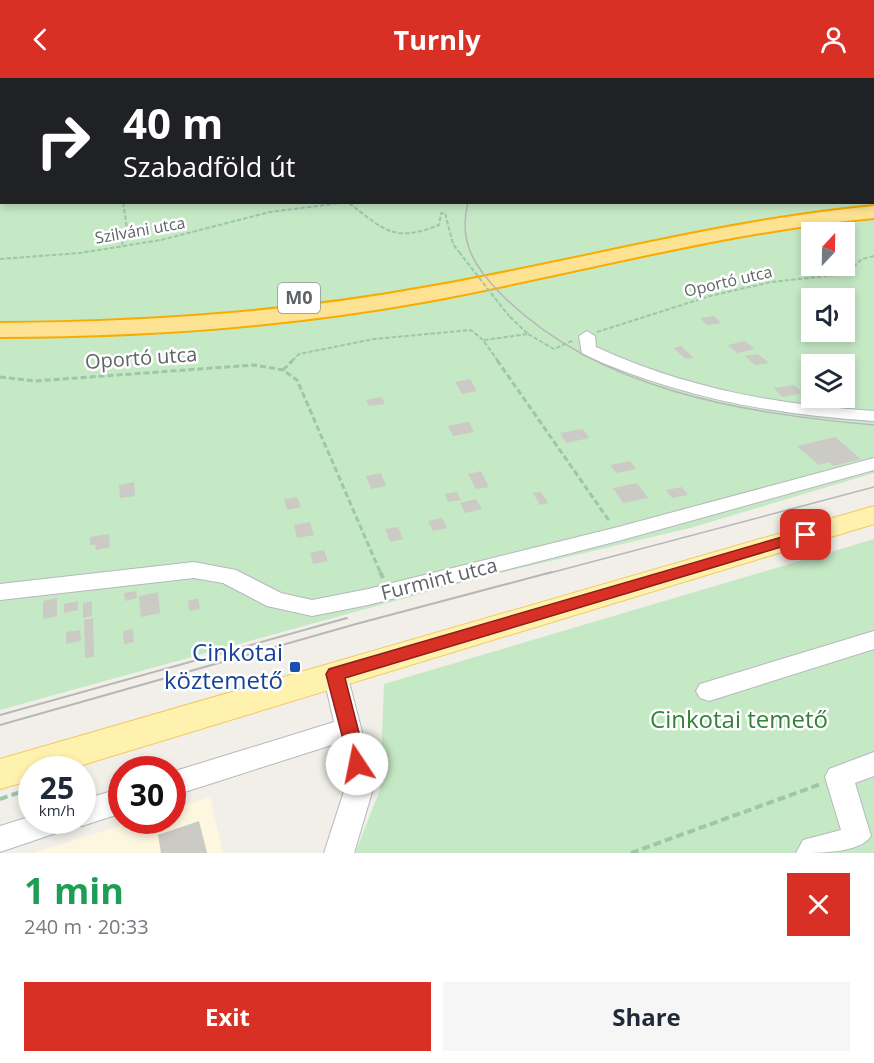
<!DOCTYPE html>
<meta charset="utf-8">
<style>
:root{--surface:#fff;--page:#f6f6f7;--text:#1f2937;--muted:#747a83;--accent:#d93025}
body{margin:0;font-family:"Open Sans",sans-serif;background:var(--page);color:var(--text);height:100vh;display:flex;flex-direction:column;font-size:22px;white-space:nowrap}
*{box-sizing:border-box;margin:0}
p{font-size:20px;color:var(--muted)}
.icon{flex:none;width:33px;height:33px;fill:none;stroke:currentColor;stroke-width:2;stroke-linecap:round;stroke-linejoin:round}
.map{position:relative;height:775px;overflow:hidden}
.panel{display:flex;flex-direction:column;background:var(--surface);flex:1}
.panel>*{flex:none}
.guide{position:absolute;left:0px;top:0px;width:874px;height:126px;box-shadow:0 3px 9px #0003;background:#202124;color:#fff;overflow:hidden}
.needle{width:39px;rotate:22deg}
.tools{position:absolute;left:801px;top:144px;display:grid;gap:12px}
.tools a{display:grid;place-items:center;width:54px;height:54px;border-radius:0px;background:var(--surface);box-shadow:0 3px 9px #0003;font-size:30px}
.speed{position:absolute;left:18px;top:678px;display:flex;gap:12px;font-size:30px;font-weight:700;text-align:center}
.speed>*{display:grid;place-content:center;width:78px;height:78px;border-radius:50%;background:var(--surface);box-shadow:0 3px 9px #0003;line-height:1}
.speed small{font-size:15px;font-weight:400}
.speed .limit{border:9px solid #d22;background:#fff;color:#111}
.pin{position:absolute;display:grid;place-items:center;width:51px;height:51px;color:#fff;margin:-26px;border-radius:12px;box-shadow:0 3px 9px #0006}
.me{position:absolute;width:66px;margin:-33px;rotate:349deg;stroke-linejoin:round;filter:drop-shadow(0 0 4px #0008)}
.turn{display:flex;align-items:center;gap:21px;height:126px;padding:0 24px;font-size:27px}
.turn .icon{width:78px;height:78px;stroke-width:2.5}
.turn b{display:block;font-size:42px;line-height:51px}
.round{display:grid;place-items:center;flex:none;width:63px;height:63px;border-radius:0px;background:var(--page)}
.head{display:flex;align-items:center;justify-content:space-between;height:102px;padding:0 24px}
h1{font-size:36px;font-weight:700;line-height:45px;color:#1e9e55}
.cta{display:flex;gap:12px;margin-top:auto;padding:12px 24px}
.cta a{flex:1;height:69px;border-radius:0px;background:var(--accent);color:#fff;font-size:24px;font-weight:700;line-height:69px;text-align:center}
.cta a+a{background:var(--page);color:var(--text)}
header{display:flex;justify-content:space-between;align-items:center;height:78px;padding:0 24px;background:var(--accent);color:#fff;font-size:27px;font-weight:700}
.map>svg:first-child{display:block}
.commercial{fill:#fef7e0}
.green{fill:#c5e8c5;fill-rule:evenodd}
.building{fill:#cccac5}
.lines{fill:none;stroke-linecap:round;stroke-linejoin:round}
.minor-casing{stroke:#b5b8bc;stroke-width:2}
.major-casing{stroke:#f2c960;stroke-width:2}
.highway-casing{stroke:#f9ab00;stroke-width:4}
.path-far3{stroke:#9cc7a9;stroke-width:1.5;stroke-dasharray:4 1.5;stroke-linecap:butt}
.path-far2{stroke:#9cc7a9;stroke-width:2;stroke-dasharray:4.5 2;stroke-linecap:butt}
.path-far1{stroke:#9cc7a9;stroke-width:3;stroke-dasharray:6 3;stroke-linecap:butt}
.path{stroke:#9cc7a9;stroke-width:4;stroke-dasharray:8 4;stroke-linecap:butt}
.minor{fill:#fff;fill-rule:evenodd}
.major{fill:#fff2af;fill-rule:evenodd}
.highway{fill:#fde293;fill-rule:evenodd}
.tram-far1{stroke:#b6b7b8;stroke-width:1.5}
.tram{stroke:#b6b7b8;stroke-width:2}
.path-bridge{stroke:#9cc7a9;stroke-width:2;stroke-dasharray:4.5 2;stroke-linecap:butt}
.route{fill:#d93025;stroke:#8d1f18;stroke-width:1.5}
.transit-dot{fill:#1a4fb4;stroke:#fff;stroke-width:2}
.labels{text-anchor:middle;stroke-width:5;stroke-linejoin:round;paint-order:stroke}
.far-street-label{font-size:16px;fill:#5f6368;stroke:#fff}
.shield{fill:#fff;stroke:#8f9295;stroke-width:1.5}
.shield-label{font-size:18px;font-weight:bold;fill:#5f6368}
.street-label{font-size:20px;fill:#5f6368;stroke:#fff}
.near-transit-label{font-size:24px;fill:#164399;stroke:#fff;text-anchor:end}
.near-park-label{font-size:24px;fill:#348238;stroke:#fff}
</style>
<header><svg class="icon" aria-label="back" viewBox="0 0 24 24"><path d="M15 5l-7 7 7 7"/></svg>Turnly<svg class="icon" aria-label="person" viewBox="0 0 24 24"><circle cx="12" cy="8" r="4"/><path d="M4 21q1-7 8-7t8 7"/></svg></header>
<div class="map">
<svg width="874" height="775" viewBox="0 0 874 775">
<rect width="100%" height="100%" fill="#f1efe8"/>
<polygon class="commercial" points="210,719 223,775 34,775 135,743 172,742 173,731"/>
<g class="green">
<path d="M567,0H874V395L690,450L478,500L0,632V53L2,124H873V2ZM812,154H844V188H812ZM812,220H844V254H812ZM812,286H844V320H812Z"/>
<polygon points="874,461 874,775 355,775 380,712 384,606"/>
</g>
<g class="building">
<polygon points="714,238 721,245 707,247 700,240"/>
<polygon points="745,263 755,271 737,275 728,267"/>
<polygon points="681,268 694,280 686,281 673,270"/>
<polygon points="758,276 769,285 755,287 745,278"/>
<polygon points="826,279 836,286 818,286 812,282"/>
<polygon points="470,301 477,313 462,316 455,304"/>
<polygon points="794,307 803,315 782,319 774,310"/>
<polygon points="382,319 385,326 369,328 366,322"/>
<polygon points="469,344 474,354 453,358 448,348"/>
<polygon points="583,351 589,360 566,365 560,355"/>
<polygon points="835,359 861,381 833,388 829,384 819,387 797,368"/>
<polygon points="630,383 636,391 616,395 610,387"/>
<polygon points="481,393 489,409 476,411 468,396"/>
<polygon points="381,395 386,408 371,411 366,398"/>
<polygon points="134,404 135,418 120,420 119,407"/>
<polygon points="637,405 648,420 623,425 613,410"/>
<polygon points="682,409 688,417 672,420 666,412"/>
<polygon points="457,414 461,422 448,424 445,416"/>
<polygon points="541,414 548,425 540,427 533,415"/>
<polygon points="297,419 301,429 287,432 284,421"/>
<polygon points="476,421 482,431 465,435 460,425"/>
<polygon points="442,440 447,450 433,453 428,443"/>
<polygon points="310,444 314,457 297,460 294,447"/>
<polygon points="398,449 403,461 390,464 385,451"/>
<polygon points="109,456 110,469 96,472 95,467 90,467 90,459"/>
<polygon points="324,472 328,483 313,486 310,475"/>
<polygon points="136,513 137,520 125,523 124,515"/>
<polygon points="158,514 160,535 141,539 139,518"/>
<polygon points="57,520 57,538 43,541 43,523"/>
<polygon points="198,520 200,531 189,533 188,523"/>
<polygon points="78,523 78,532 64,535 64,526"/>
<polygon points="92,523 92,538 83,540 83,525"/>
<polygon points="93,540 94,579 85,580 84,542"/>
<polygon points="133,551 134,564 124,566 123,553"/>
<polygon points="80,552 81,563 66,566 66,554"/>
<polygon points="199,743 207,775 161,775 158,757"/>
</g>
<g class="lines">
<g class="minor-casing">
<g id="minor">
<polygon points="45,0 55,0 56,2 46,2"/>
<rect x="123" y="0" width="10" height="2"/>
<polygon points="266,0 276,0 277,2 267,2"/>
<polygon points="458,0 468,0 470,2 459,2"/>
<polygon points="561,0 571,0 572,2 562,2"/>
<path d="M587,253L595,258L596,269C685,310 777,327 874,333V343C772,337 675,318 582,276L579,258Z"/>
<polygon points="874,380 874,392 618,463 368,527 312,538 267,528 223,505 194,500 0,522 0,506 194,484 236,492 281,515 312,522 368,511 618,449"/>
<polygon points="874,553 874,571 709,623 700,620 696,613 700,606"/>
<polygon points="335,586 344,589 347,596 375,704 354,775 324,775 347,704 338,665 172,718 172,694 334,644 323,596 326,589"/>
<path d="M874,674V698L855,705L871,758C860,775 821,775 796,775L803,762L841,752L825,699L829,691Z"/>
<polygon points="122,710 122,735 82,748 72,743 68,751 0,774 0,748 32,738 32,742 82,742 82,722"/>
</g>
</g>
<g class="major-casing">
<polygon id="major" points="874,428 874,446 66,692 32,692 32,702 0,711 0,681"/>
</g>
<g class="highway-casing">
<path id="highway" d="M874,128V140C723,154 578,195 429,223C287,249 144,259 0,259V245C144,244 287,235 428,209C578,183 723,142 874,128Z"/>
</g>
<polyline class="path-far3" points="762,0 764,2"/>
<g class="path-far2">
<path d="M349,125C384,152 394,165 439,147L441,135H445L453,166L459,174"/>
<polyline points="122,167 127,150 123,124"/>
<polyline points="0,181 80,175 161,162 270,134 349,124"/>
<polyline points="597,254 710,218 771,204 845,196 862,181 874,178"/>
<polyline points="528,256 554,271 574,262"/>
<polyline points="484,262 528,256 509,238"/>
<polyline points="292,283 299,276 374,261 471,252 483,262 498,283"/>
</g>
<g class="path-far1">
<polyline points="497,282 610,444"/>
<polyline points="283,292 293,282"/>
<polyline points="0,299 35,303 254,287 283,292 297,302 381,496"/>
</g>
<g class="path">
<polyline points="380,494 383,500"/>
<polyline points="0,721 21,714"/>
<polyline points="631,775 821,706"/>
</g>
<use href="#minor" class="minor"/>
<use href="#major" class="major"/>
<use href="#highway" class="highway"/>
<g class="tram-far1">
<path d="M468,124C458,163 474,189 502,217C598,313 743,335 874,347"/>
<polyline points="546,496 874,409"/>
</g>
<g class="tram">
<polyline points="0,637 347,540"/>
<polyline points="0,647 356,546 552,494"/>
</g>
<polyline class="path-bridge" points="459,174 509,238"/>
</g>
<polygon class="route" points="806,452 811,453 813,457 811,460 345,600 367,686 364,692 357,694 351,692 326,596 329,591"/>
<rect class="transit-dot" x="289" y="583" width="12" height="12" rx="3"/>
<g class="labels">
<g class="far-street-label">
<text transform="translate(140 152) rotate(-10)" y="6">Szilváni utca</text>
<text transform="translate(728 203) rotate(-13)" y="6">Oportó utca</text>
</g>
<rect class="shield" x="278" y="205" width="42" height="30" rx="4.5"/>
<g class="shield-label">
<text x="299" y="226">M0</text>
</g>
<g class="street-label">
<text transform="translate(141 280) rotate(-4)" y="7">Oportó utca</text>
<text transform="translate(439 501) rotate(-14)" y="7">Furmint utca</text>
</g>
<g class="near-transit-label">
<text x="283" y="583">Cinkotai<tspan x="283" dy="28">köztemető</tspan></text>
</g>
<g class="near-park-label">
<text x="739" y="650">Cinkotai temető</text>
</g>
</g>
</svg>
<div class="tools">
<a><svg class="needle" viewBox="-14 -14 28 28"><path d="M0-13l5 13h-10z" fill="#e53935"/><path d="M0 13l5-13h-10z" fill="#747a83"/></svg></a>
<a><svg class="icon" aria-label="sound" viewBox="0 0 24 24"><path d="M4 9h4l5-4v14l-5-4H4zM17 9q2 3 0 6"/></svg></a>
<a><svg class="icon" aria-label="layers" viewBox="0 0 24 24"><path d="M12 4l9 5-9 5-9-5zM3 14l9 5 9-5"/></svg></a>
</div>
<div class="speed"><div>25<small>km/h</small></div><div class="limit">30</div></div>
<div class="pin" style="left:806px;top:457px;background:#d93025"><svg class="icon" aria-label="arrive" viewBox="0 0 24 24"><path d="M6 21V4h12l-3 4 3 4H6"/></svg></div>
<svg class="me" style="left:357px;top:686px" viewBox="-20 -20 40 40"><circle r="19" fill="#fff"/><path d="M0-13L10 11 0 6-10 11z" fill="#d93025"/></svg>
<div class="guide">
<div class="turn"><svg class="icon" aria-label="right" viewBox="0 0 24 24"><path d="M7 20v-9h11M14 6l5 5-5 5"/></svg><div><b>40 m</b>Szabadföld út</div></div>
</div>
</div>
<section class="panel">
<div class="head"><div><h1>1 min</h1><p>240 m · 20:33</p></div><a class="round" style="background:#d93025;color:#fff"><svg class="icon" aria-label="close" viewBox="0 0 24 24"><path d="M6 6l12 12M18 6L6 18"/></svg></a></div>
<div class="cta"><a>Exit</a><a>Share</a></div>
</section>
